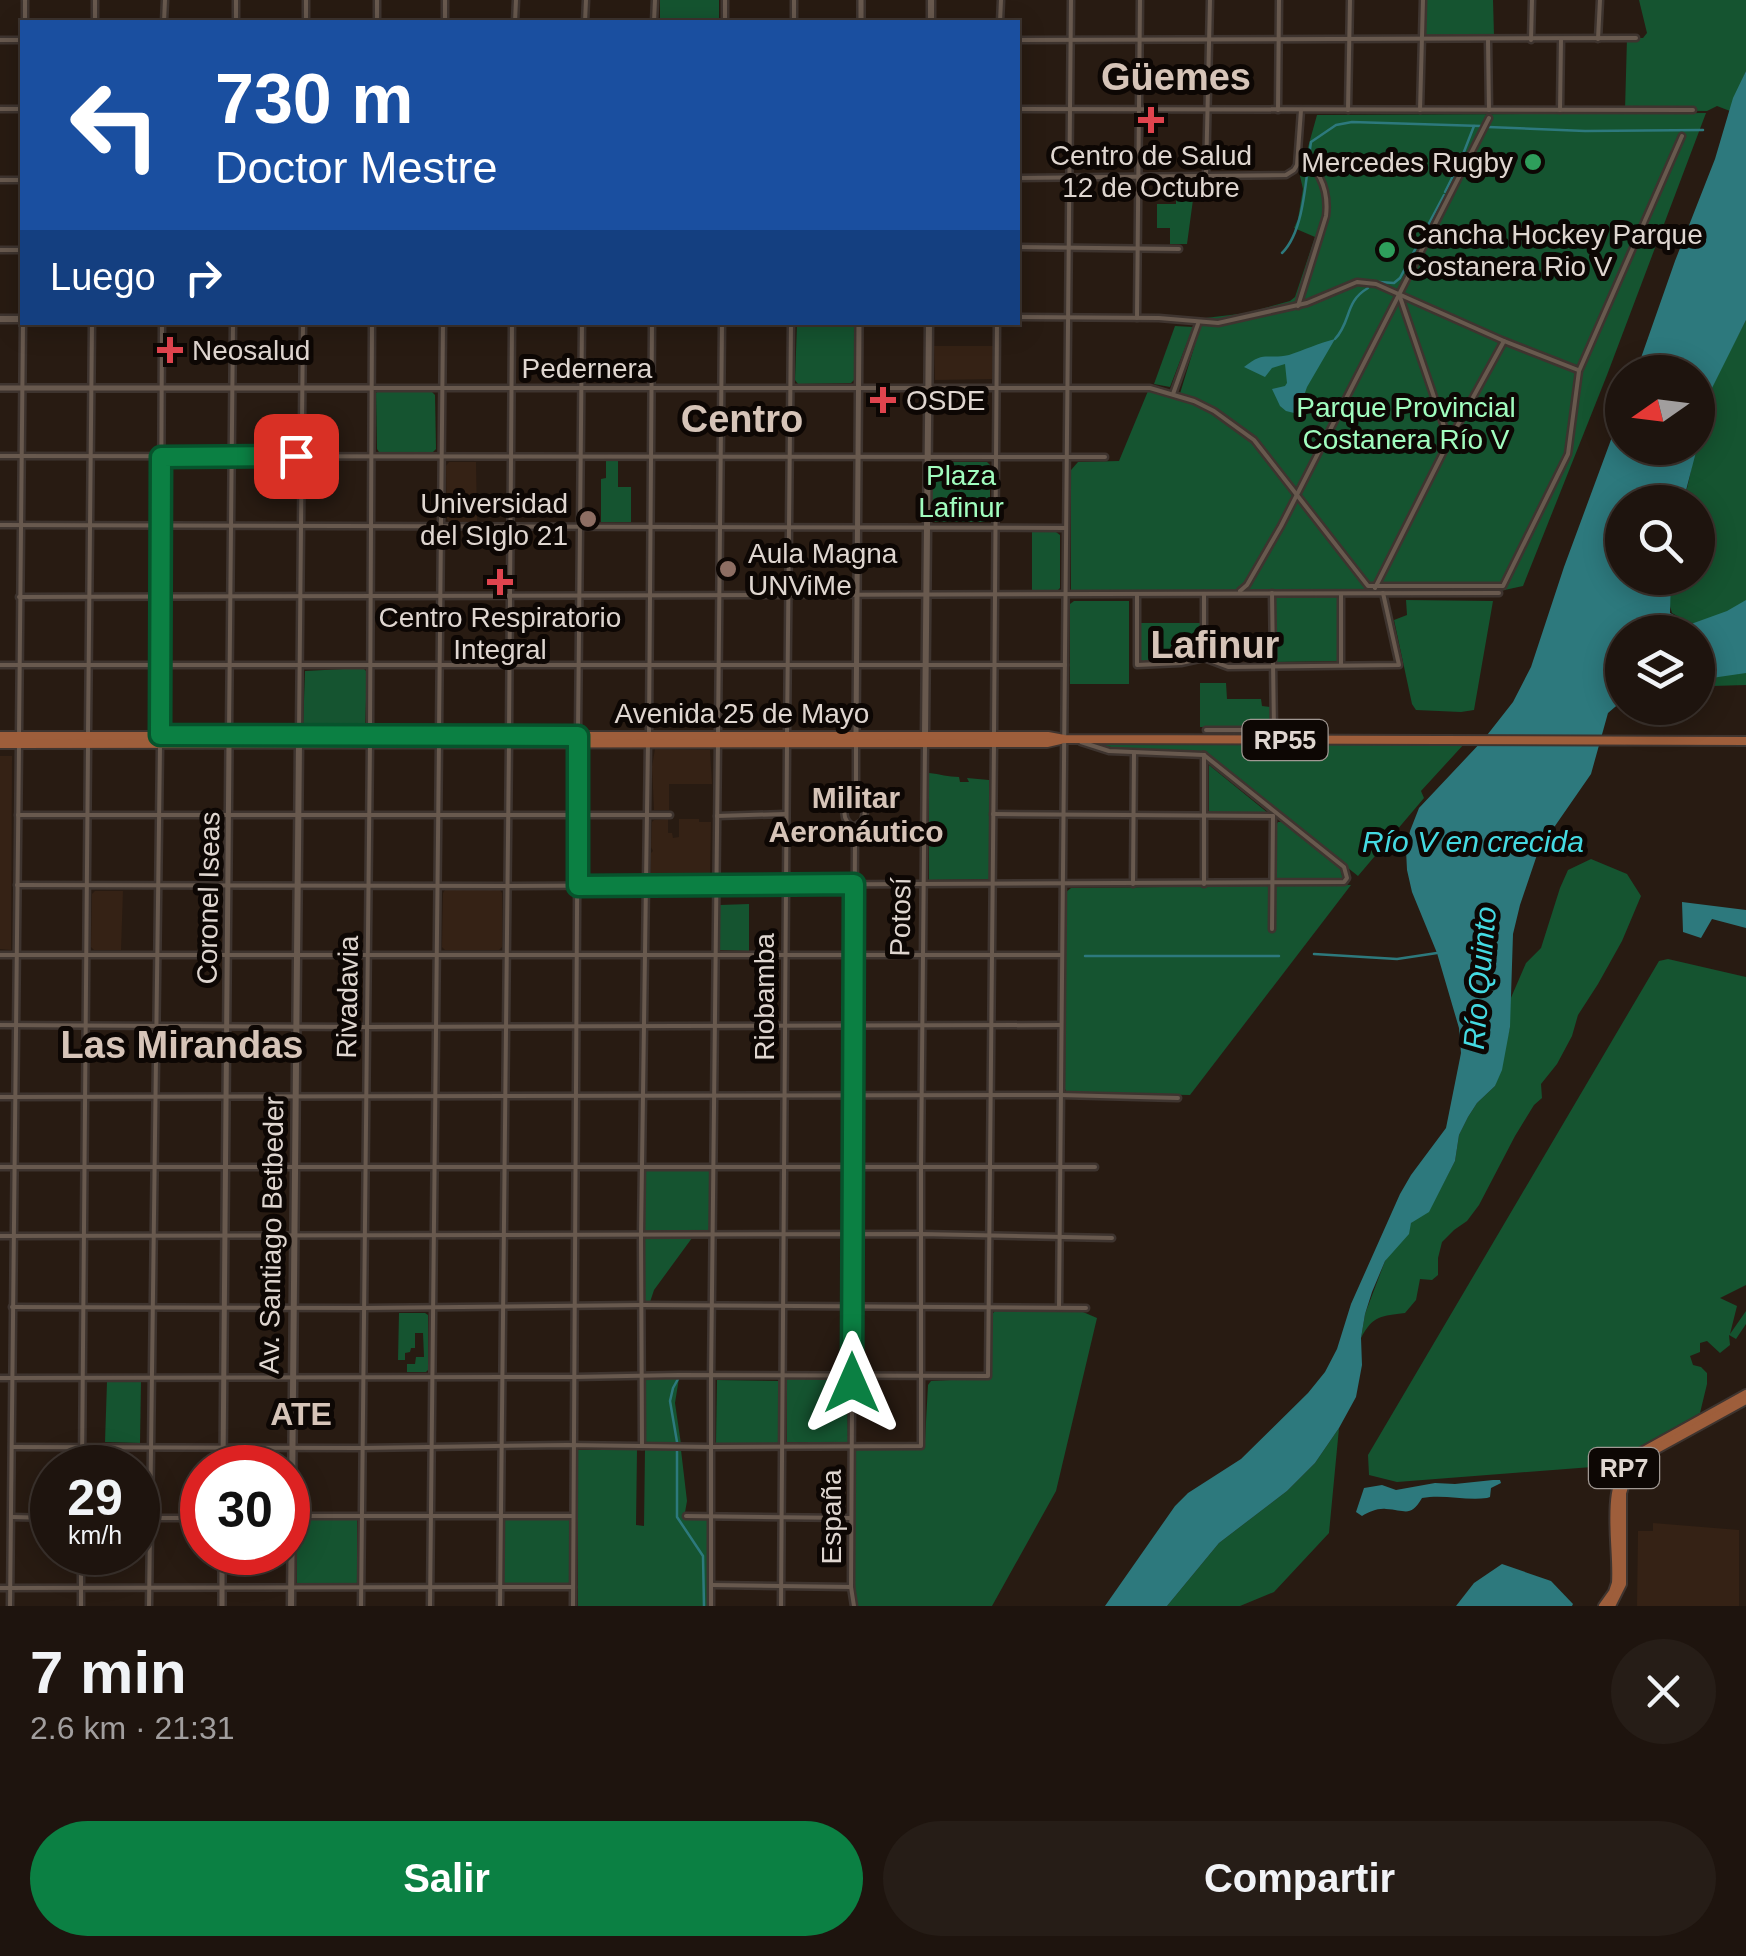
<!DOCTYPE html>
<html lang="es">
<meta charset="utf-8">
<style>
:root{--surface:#1e140e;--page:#261d17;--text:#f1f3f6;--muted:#a19e9e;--line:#3c332e;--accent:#0b8043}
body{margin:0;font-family:Helvetica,sans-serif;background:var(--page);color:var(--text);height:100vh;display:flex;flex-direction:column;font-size:38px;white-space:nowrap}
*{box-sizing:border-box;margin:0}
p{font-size:32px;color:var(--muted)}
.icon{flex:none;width:55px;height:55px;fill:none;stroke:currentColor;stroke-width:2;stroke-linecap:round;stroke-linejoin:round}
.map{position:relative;height:1606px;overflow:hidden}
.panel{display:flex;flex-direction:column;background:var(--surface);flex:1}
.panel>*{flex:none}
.top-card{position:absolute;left:20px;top:20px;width:1000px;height:305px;border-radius:0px;box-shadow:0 5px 25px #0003,0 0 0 2px var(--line);background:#1a4fa0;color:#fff;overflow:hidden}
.needle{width:65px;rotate:256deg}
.controls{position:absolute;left:1605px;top:355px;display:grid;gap:20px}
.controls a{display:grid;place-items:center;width:110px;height:110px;border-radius:50%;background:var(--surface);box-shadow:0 5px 25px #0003,0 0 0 2px var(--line);font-size:50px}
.speed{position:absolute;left:30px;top:1445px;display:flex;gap:20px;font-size:50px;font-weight:700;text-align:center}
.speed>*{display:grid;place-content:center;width:130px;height:130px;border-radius:50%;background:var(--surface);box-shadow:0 5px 25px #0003,0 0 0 2px var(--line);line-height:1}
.speed small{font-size:25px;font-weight:400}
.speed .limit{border:15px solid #d22;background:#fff;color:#111}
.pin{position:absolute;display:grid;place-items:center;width:85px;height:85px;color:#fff;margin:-42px;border-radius:20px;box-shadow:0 5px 15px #0006}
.me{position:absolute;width:110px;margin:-55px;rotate:0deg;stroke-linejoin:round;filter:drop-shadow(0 0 8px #0008)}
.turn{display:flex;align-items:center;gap:35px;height:210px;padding:0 30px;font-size:45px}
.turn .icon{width:130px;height:130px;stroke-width:2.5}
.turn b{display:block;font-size:70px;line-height:85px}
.then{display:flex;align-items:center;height:95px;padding:0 30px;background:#0003;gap:20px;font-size:38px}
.round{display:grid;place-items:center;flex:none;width:105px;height:105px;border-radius:52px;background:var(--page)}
.headline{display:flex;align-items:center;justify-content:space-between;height:170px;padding:0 30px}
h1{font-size:60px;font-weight:800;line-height:75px}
.action{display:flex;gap:20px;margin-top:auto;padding:20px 30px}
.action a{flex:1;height:115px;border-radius:60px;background:var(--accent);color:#fff;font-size:40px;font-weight:800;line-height:115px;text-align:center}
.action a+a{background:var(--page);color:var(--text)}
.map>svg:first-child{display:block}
.built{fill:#352215}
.green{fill:#155430}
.water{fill:#2d797d}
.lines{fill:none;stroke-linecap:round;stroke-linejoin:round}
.stream{stroke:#2d797d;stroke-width:2.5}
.minor-casing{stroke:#3e342f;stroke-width:9}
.tertiary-casing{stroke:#3e342f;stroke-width:10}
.secondary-casing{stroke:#3e342f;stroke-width:11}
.primary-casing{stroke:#3e342f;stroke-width:12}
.minor{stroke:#68594e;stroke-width:4}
.tertiary{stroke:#68594e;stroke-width:5}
.secondary{stroke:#68594e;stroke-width:6}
.primary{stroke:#9e5e3b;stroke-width:8}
.route-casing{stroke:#07532c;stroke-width:25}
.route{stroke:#0b8043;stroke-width:18}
.health-dot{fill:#e0444e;stroke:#0d0704;stroke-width:4}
.leisure-dot{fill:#2e9e5b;stroke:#0d0704;stroke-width:4}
.education-dot{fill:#8d6e63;stroke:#0d0704;stroke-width:4}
.labels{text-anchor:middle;stroke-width:10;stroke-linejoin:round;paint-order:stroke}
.shield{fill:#0d0704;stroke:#a09893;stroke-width:2.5}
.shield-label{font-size:25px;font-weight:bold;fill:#dfd6d0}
.poi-label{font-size:28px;fill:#dfd6d0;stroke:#0d0704;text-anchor:start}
.street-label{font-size:28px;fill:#dfd6d0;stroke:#0d0704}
.park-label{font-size:28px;fill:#a1fdbf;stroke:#0d0704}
.neighbourhood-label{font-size:30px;font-weight:bold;fill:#d6c4b8;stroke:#0d0704}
.water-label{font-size:30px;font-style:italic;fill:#44dae2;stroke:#0d0704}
.quarter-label{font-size:32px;font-weight:bold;fill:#d6c4b8;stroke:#0d0704}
.district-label{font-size:38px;font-weight:bold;fill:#d6c4b8;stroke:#0d0704}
</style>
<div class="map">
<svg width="1746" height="1606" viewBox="0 0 1746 1606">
<rect width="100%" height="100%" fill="#281b12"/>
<g class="built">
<polygon points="934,346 993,346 992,379 935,380"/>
<polygon points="449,462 476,462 477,522 449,522 447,519 446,466"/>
<polygon points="655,749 710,750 712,784 669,784 669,810 654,810 652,767"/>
<polygon points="0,756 12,756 11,950 0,949"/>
<polygon points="668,819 668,833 672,833 673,838 679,837 679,819 699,819 699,822 711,822 710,877 708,881 653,880 651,878 651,853 653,851 651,847 652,822 654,820"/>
<polygon points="445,890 500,890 502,893 502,947 499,950 445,950 442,947 443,893"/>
<polygon points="95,891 123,891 121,950 94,950 91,947 92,894"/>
<polygon points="1653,1523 1739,1530 1739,1606 1637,1606 1638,1531 1653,1531"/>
</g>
<g class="green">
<rect x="660" y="0" width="59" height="22"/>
<polygon points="1425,0 1493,0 1494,36 1423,36"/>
<polygon points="1639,0 1746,0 1746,71 1730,111 1717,106 1707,111 1625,110 1627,38 1643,38 1647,33"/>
<polygon points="1706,113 1607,375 1523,586 1500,591 1071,591 1071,470 1078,462 1119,461 1148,391 1178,400 1200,328 1193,326 1197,319 1247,313 1290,301 1295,297 1315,237 1294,228 1298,219 1303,189 1300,176 1317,115"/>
<polygon points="1176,183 1193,183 1195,185 1187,244 1170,244 1170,228 1157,228 1157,204 1176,204"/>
<path d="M1746,320V685L1712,686L1698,632H1693L1691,624L1672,613L1669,603L1671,578H1698V502H1683C1694,470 1694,437 1705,404C1714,376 1732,348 1746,320Z"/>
<polygon points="797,323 854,323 856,327 855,379 851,383 798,384 795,380"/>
<polygon points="1175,326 1193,327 1170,387 1154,384"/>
<polygon points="378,391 432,392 435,395 436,449 433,452 379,452 377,449 376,393"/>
<polygon points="606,461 618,461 618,487 631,487 631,522 601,522 601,479 606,478"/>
<polygon points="936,462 987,462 990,465 990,518 986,522 935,522 932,519 932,465"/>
<polygon points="1032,532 1056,532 1060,535 1060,588 1057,591 1032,591"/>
<polygon points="1338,595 1338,661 1275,662 1273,596"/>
<polygon points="1406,600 1493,601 1474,710 1461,712 1416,710 1412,704 1394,620 1407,615"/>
<polygon points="1074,601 1129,601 1129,684 1070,684 1070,604"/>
<polygon points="1139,623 1201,623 1202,655 1175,661 1139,661"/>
<polygon points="363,668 367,672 365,730 306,732 303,729 305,671"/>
<polygon points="1200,683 1226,683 1227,699 1261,699 1262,706 1270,707 1270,727 1200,727"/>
<polygon points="1116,742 1465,743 1421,791 1424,798 1358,876 1203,752 1131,750 1098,745 1099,743"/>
<polygon points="1209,765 1268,813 1209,812"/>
<path d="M929,773C940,774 948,777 959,777L960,782H969L967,778L989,780V879L929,880Z"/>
<polygon points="1278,822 1282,822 1340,868 1343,879 1340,881 1279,881 1276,879 1276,825"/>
<path d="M1591,859L1627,874L1641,896L1622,941L1598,984L1578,1015L1572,1036L1557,1064L1541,1084L1542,1098L1534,1105L1515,1136L1479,1205L1467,1221L1454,1230L1442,1242L1438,1258V1275L1432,1280L1420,1279L1416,1300L1405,1313C1382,1316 1373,1315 1361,1338L1365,1314L1385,1261L1411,1223L1435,1199L1455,1161L1459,1135L1468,1117L1477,1103L1495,1086L1510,1027V1000L1526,963L1541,948L1560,888L1568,870Z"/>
<polygon points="1351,885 1190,1095 1067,1093 1065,1089 1066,892 1071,888"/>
<polygon points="749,904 749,951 720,950 720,905"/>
<polygon points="1668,959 1746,977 1746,1285 1720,1298 1737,1306 1730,1334 1746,1311 1746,1324 1736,1339 1729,1335 1730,1345 1720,1353 1707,1341 1700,1343 1700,1352 1690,1356 1693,1365 1701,1367 1707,1373 1707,1384 1700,1413 1605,1466 1397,1482 1369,1475 1368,1455 1659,961"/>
<polygon points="645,1169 710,1170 710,1231 645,1232"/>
<polygon points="644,1238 692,1238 654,1290 650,1302 645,1301"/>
<polygon points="1076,1309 1097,1318 1056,1491 992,1606 857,1606 854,1586 855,1452 858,1448 920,1448 925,1440 928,1385 931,1381 990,1378 993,1313 996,1310"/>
<polygon points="399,1313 425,1313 428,1315 428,1370 426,1372 407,1372 407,1364 415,1364 416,1357 424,1357 423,1333 415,1333 415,1348 411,1348 410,1352 405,1353 405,1360 398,1360"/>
<polygon points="644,1378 679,1378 675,1403 681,1444 644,1443"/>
<polygon points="847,1378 848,1442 787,1442 787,1379"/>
<polygon points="717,1380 779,1381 779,1444 716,1443"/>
<polygon points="107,1382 141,1382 140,1443 105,1442"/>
<polygon points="1339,1428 1329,1533 1274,1592 1240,1606 1167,1606 1219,1543 1287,1491 1315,1463"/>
<polygon points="645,1449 681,1450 687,1501 684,1518 708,1519 708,1606 578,1606 578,1450 637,1450 636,1525 644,1526"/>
<polygon points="297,1519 357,1520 357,1583 297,1583"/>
<polygon points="569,1519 570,1585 503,1583 504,1520"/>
</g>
<g class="water">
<polygon points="1746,71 1746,320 1707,398 1698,442 1698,372 1636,372 1675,261 1715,159 1733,98"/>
<path d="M1335,339L1307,387L1299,410L1294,413L1286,411L1280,406L1272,389L1285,386L1287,383L1285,364L1272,368L1265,377L1244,367C1265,350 1267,360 1289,355C1304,350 1319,343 1335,339Z"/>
<polygon points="1622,410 1622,448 1697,448 1683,502 1622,502 1622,578 1671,578 1670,613 1691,624 1727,611 1746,600 1746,673 1698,680 1698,632 1622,632 1622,701 1608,713 1591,774 1539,849 1520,905 1513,934 1510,1027 1502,1070 1495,1086 1477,1103 1468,1117 1459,1135 1455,1161 1429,1212 1411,1223 1409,1234 1385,1261 1372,1292 1365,1314 1361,1338 1362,1365 1356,1397 1339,1428 1315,1463 1287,1491 1219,1543 1167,1606 1105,1606 1175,1506 1188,1493 1241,1459 1308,1393 1325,1372 1337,1349 1351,1304 1400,1194 1411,1175 1446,1128 1461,1053 1459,1028 1437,953 1412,892 1407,870 1406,850 1410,831 1419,808 1484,739 1513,702 1531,667 1564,567"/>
<polygon points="1682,902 1746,910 1746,928 1712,919 1701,938 1683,932"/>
<path d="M1493,1480H1500L1501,1483L1491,1488L1490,1497L1487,1498C1466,1501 1444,1494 1422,1498C1410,1518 1406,1510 1386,1509C1378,1508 1369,1512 1362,1516L1356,1512L1364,1488L1382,1485L1396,1490L1435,1483L1455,1484Z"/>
<polygon points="1502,1564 1551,1581 1573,1604 1572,1606 1456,1606 1474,1583"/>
</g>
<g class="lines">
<g class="stream">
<polyline points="1488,127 1585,131 1703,130"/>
<polyline points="1445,192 1460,162 1474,126"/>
<path d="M1282,253C1305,231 1306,174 1311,142L1336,125L1352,122L1481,126"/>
<polyline points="1379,282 1394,283 1400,278 1444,195"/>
<path d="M1335,339C1352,321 1344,302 1368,288"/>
<polyline points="1314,954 1397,959 1437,953"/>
<polyline points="1085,956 1279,956"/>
<polyline points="678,1379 673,1388 670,1401 677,1442 677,1517 703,1556 704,1606"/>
</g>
<g class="minor-casing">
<g id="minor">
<polyline points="25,22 25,0"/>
<polyline points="95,22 95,0"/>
<polyline points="164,22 165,0"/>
<polyline points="236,22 236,0"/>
<polyline points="306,22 306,0"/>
<polyline points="377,22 377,0"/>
<polyline points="445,22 445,0"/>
<polyline points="515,22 516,0"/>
<polyline points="585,22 586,0"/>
<polyline points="654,22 655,0"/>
<polyline points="725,22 725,0"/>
<polyline points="794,22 794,0"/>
<polyline points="1000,22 1001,0"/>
<polyline points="1598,39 1600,0"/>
<polyline points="0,40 22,40"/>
<polyline points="1018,40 1636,38"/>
<polyline points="1488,40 1489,110"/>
<polyline points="1531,40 1532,0"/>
<polyline points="0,109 22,109"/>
<polyline points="1018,109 1693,110"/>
<polyline points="1278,110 1279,0"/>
<polyline points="1348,110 1350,0"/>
<polyline points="1420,110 1423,0"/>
<polyline points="1560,110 1561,40"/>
<polyline points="1206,176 1210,0"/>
<polyline points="1018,178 1286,175 1294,170 1297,165 1301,110"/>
<polyline points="0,180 22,180"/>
<polyline points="1018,247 1179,249"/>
<polyline points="0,250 22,250"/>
<polyline points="1399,294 1449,441"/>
<path d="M1298,306L1326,216C1329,191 1320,170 1300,154"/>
<polyline points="1018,317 1159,318 1218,323 1307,303 1357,282 1376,284 1504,341 1578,370"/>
<polyline points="1137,318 1140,0"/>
<polyline points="371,388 1150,388 1194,401 1214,411 1254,440 1368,586 1503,586 1568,454 1579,371 1682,136"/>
<polyline points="1173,394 1198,324"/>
<polyline points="0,456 1105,457"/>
<polyline points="0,525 1065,528"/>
<polyline points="1375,588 1449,441 1504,341"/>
<polyline points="1240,591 1247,585 1281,526 1489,118"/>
<polyline points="1204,594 1204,658"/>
<polyline points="1341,595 1341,665"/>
<polyline points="1137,596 1137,665 1181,663 1204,658 1228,667 1399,665 1383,593"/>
<polyline points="19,597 1499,593"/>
<polyline points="0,665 1065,665"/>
<polyline points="1206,730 1274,730 1272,593"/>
<polyline points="88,733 92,322"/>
<polyline points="229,733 233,322"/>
<polyline points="299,733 303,322"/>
<polyline points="370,733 372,322"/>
<polyline points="439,733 443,322"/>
<polyline points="509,733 512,322"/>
<polyline points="578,733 582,322"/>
<polyline points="649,733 652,322"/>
<polyline points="718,733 722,322"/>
<polyline points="994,734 997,322"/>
<polyline points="19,736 23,322"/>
<polyline points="160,736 162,322"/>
<polyline points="787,736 791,322"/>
<polyline points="1081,742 1109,751 1204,755"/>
<polyline points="993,814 1273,816"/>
<polyline points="18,815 670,815"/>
<polyline points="717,816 785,814"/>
<polyline points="854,827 863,821 865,812 861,804 856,800 856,746"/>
<polyline points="1133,884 1134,753"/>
<polyline points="1204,884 1204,755"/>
<polyline points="17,885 508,886 1344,882 1347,878 1344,867 1204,755"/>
<polyline points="1272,929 1273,816"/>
<polyline points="0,955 1060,955"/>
<polyline points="0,1025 367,1027 1061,1025"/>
<polyline points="0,1097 1060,1095 1178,1098"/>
<polyline points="0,1167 1095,1167"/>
<polyline points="0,1236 921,1234 1112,1238"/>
<polyline points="12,1307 364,1308 642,1305 1086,1308"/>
<polyline points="1059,1307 1071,0"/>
<polyline points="0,1378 574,1377 679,1375 988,1376 994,744"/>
<polyline points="642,1446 641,1235 648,742"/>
<polyline points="12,1447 362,1448 567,1445 713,1447 921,1446 921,1166 925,745"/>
<polyline points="82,1468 88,747"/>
<polyline points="288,1516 573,1516"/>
<polyline points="686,1516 851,1518"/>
<polyline points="12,1517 52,1518"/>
<polyline points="138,1518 202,1518"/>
<polyline points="712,1585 851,1587"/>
<polyline points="0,1588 573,1587"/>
<polyline points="10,1606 19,746"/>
<polyline points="81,1606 81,1552"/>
<polyline points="149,1606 160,746"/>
<polyline points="361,1606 370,742"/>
<polyline points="430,1606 439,742"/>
<polyline points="500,1606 509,742"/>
<polyline points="573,1606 578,742"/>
<polyline points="711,1606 711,1381 718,742"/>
<polyline points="781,1606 787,746"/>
<path d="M854,1606L851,1587L855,841L854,827C841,820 841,806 856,800"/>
</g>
</g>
<g class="tertiary-casing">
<g id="tertiary">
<polyline points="861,22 861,0"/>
<polyline points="0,388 371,388"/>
<polyline points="856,735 859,322"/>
<polyline points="223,1468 229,743"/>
<polyline points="222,1606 222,1552"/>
</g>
</g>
<g class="secondary-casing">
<g id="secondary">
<polyline points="931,22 931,0"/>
<polyline points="0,319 22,319"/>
<polyline points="925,736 929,322"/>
<polyline points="291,1606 299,742"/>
</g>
</g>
<g class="primary-casing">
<g id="primary">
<polyline points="0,736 1048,736 1064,739 1746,741"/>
<polyline points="0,744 1047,743 1060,740"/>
<path d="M1603,1606L1613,1592L1616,1583C1619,1543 1601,1481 1638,1454L1746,1394"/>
<polyline points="1611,1606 1622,1584 1622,1493 1629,1470 1644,1456 1746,1400"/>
</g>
</g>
<use href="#minor" class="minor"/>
<use href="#tertiary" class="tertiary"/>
<use href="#secondary" class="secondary"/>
<use href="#primary" class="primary"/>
</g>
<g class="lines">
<g class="route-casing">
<polyline id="route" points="296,456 161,457 160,735 578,736 578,886 854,884 852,1383"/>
</g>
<use href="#route" class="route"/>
</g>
<g class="health-dot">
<path d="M1146 105h10v10h10v10h-10v10h-10v-10h-10v-10h10z"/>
<path d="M165 335h10v10h10v10h-10v10h-10v-10h-10v-10h10z"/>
<path d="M878 385h10v10h10v10h-10v10h-10v-10h-10v-10h10z"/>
<path d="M495 567h10v10h10v10h-10v10h-10v-10h-10v-10h10z"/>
</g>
<g class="leisure-dot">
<circle cx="1533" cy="162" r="10"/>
<circle cx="1387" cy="250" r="10"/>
</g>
<g class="education-dot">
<circle cx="588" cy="519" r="10"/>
<circle cx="728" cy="569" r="10"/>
</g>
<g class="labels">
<g class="shield">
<rect x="1242.5" y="720" width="85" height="40" rx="8"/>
<rect x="1589" y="1448" width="70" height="40" rx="8"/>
</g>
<g class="shield-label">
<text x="1285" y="749">RP55</text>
<text x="1624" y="1477">RP7</text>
</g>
<g class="poi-label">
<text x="1151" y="165" text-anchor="middle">Centro de Salud<tspan x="1151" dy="32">12 de Octubre</tspan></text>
<text x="1513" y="172" text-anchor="end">Mercedes Rugby</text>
<text x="1407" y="244">Cancha Hockey Parque<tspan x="1407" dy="32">Costanera Rio V</tspan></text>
<text x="192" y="360">Neosalud</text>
<text x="906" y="410">OSDE</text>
<text x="568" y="513" text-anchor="end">Universidad<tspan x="568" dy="32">del SIglo 21</tspan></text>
<text x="748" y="563">Aula Magna<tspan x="748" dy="32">UNViMe</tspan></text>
<text x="500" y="627" text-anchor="middle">Centro Respiratorio<tspan x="500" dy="32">Integral</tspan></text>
</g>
<g class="street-label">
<text x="587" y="378">Pedernera</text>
<text x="742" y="723">Avenida 25 de Mayo</text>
<text transform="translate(208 898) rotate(-89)" y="10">Coronel Iseas</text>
<text transform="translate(900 917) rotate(-89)" y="10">Potosí</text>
<text transform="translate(347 997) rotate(-89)" y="10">Rivadavia</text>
<text transform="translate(764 997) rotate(-90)" y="10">Riobamba</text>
<text transform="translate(271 1235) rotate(-89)" y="10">Av. Santiago Betbeder</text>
<text transform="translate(831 1517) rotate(-90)" y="10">España</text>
</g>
<g class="park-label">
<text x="1406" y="417">Parque Provincial<tspan x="1406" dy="32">Costanera Río V</tspan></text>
<text x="961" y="485">Plaza<tspan x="961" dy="32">Lafinur</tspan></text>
</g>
<g class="neighbourhood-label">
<text x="856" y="808">Militar<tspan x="856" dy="34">Aeronáutico</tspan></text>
</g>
<g class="water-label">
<text x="1473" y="852">Río V en crecida</text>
<text transform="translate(1480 978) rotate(-85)" y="10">Río Quinto</text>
</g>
<g class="quarter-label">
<text x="301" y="1425">ATE</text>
</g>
<g class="district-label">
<text x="1176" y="90">Güemes</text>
<text x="742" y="432">Centro</text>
<text x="1215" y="658">Lafinur</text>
<text x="182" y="1058">Las Mirandas</text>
</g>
</g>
</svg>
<div class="controls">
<a><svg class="needle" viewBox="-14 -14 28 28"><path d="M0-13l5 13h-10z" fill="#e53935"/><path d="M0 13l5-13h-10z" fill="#a19e9e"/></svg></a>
<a><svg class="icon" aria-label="search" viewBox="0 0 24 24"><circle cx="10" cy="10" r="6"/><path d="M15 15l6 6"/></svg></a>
<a><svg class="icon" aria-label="layers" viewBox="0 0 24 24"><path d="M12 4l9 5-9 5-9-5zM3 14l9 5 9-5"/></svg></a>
</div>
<div class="speed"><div>29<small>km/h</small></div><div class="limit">30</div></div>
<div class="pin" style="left:296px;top:456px;background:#d93025"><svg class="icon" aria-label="arrive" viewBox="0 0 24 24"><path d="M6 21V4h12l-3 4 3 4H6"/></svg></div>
<svg class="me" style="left:852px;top:1383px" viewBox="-20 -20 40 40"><path d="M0-17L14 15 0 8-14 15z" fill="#0b8043" stroke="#fff" stroke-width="4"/></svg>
<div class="top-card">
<div class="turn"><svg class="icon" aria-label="left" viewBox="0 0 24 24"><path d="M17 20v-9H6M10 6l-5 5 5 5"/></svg><div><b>730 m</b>Doctor Mestre</div></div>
<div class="then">Luego<svg class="icon" aria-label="right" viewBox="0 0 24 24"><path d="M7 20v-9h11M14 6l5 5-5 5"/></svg></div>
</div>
</div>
<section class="panel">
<div class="headline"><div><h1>7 min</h1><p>2.6 km · 21:31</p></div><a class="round"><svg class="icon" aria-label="close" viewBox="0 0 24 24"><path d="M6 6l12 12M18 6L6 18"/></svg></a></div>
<div class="action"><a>Salir</a><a>Compartir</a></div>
</section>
